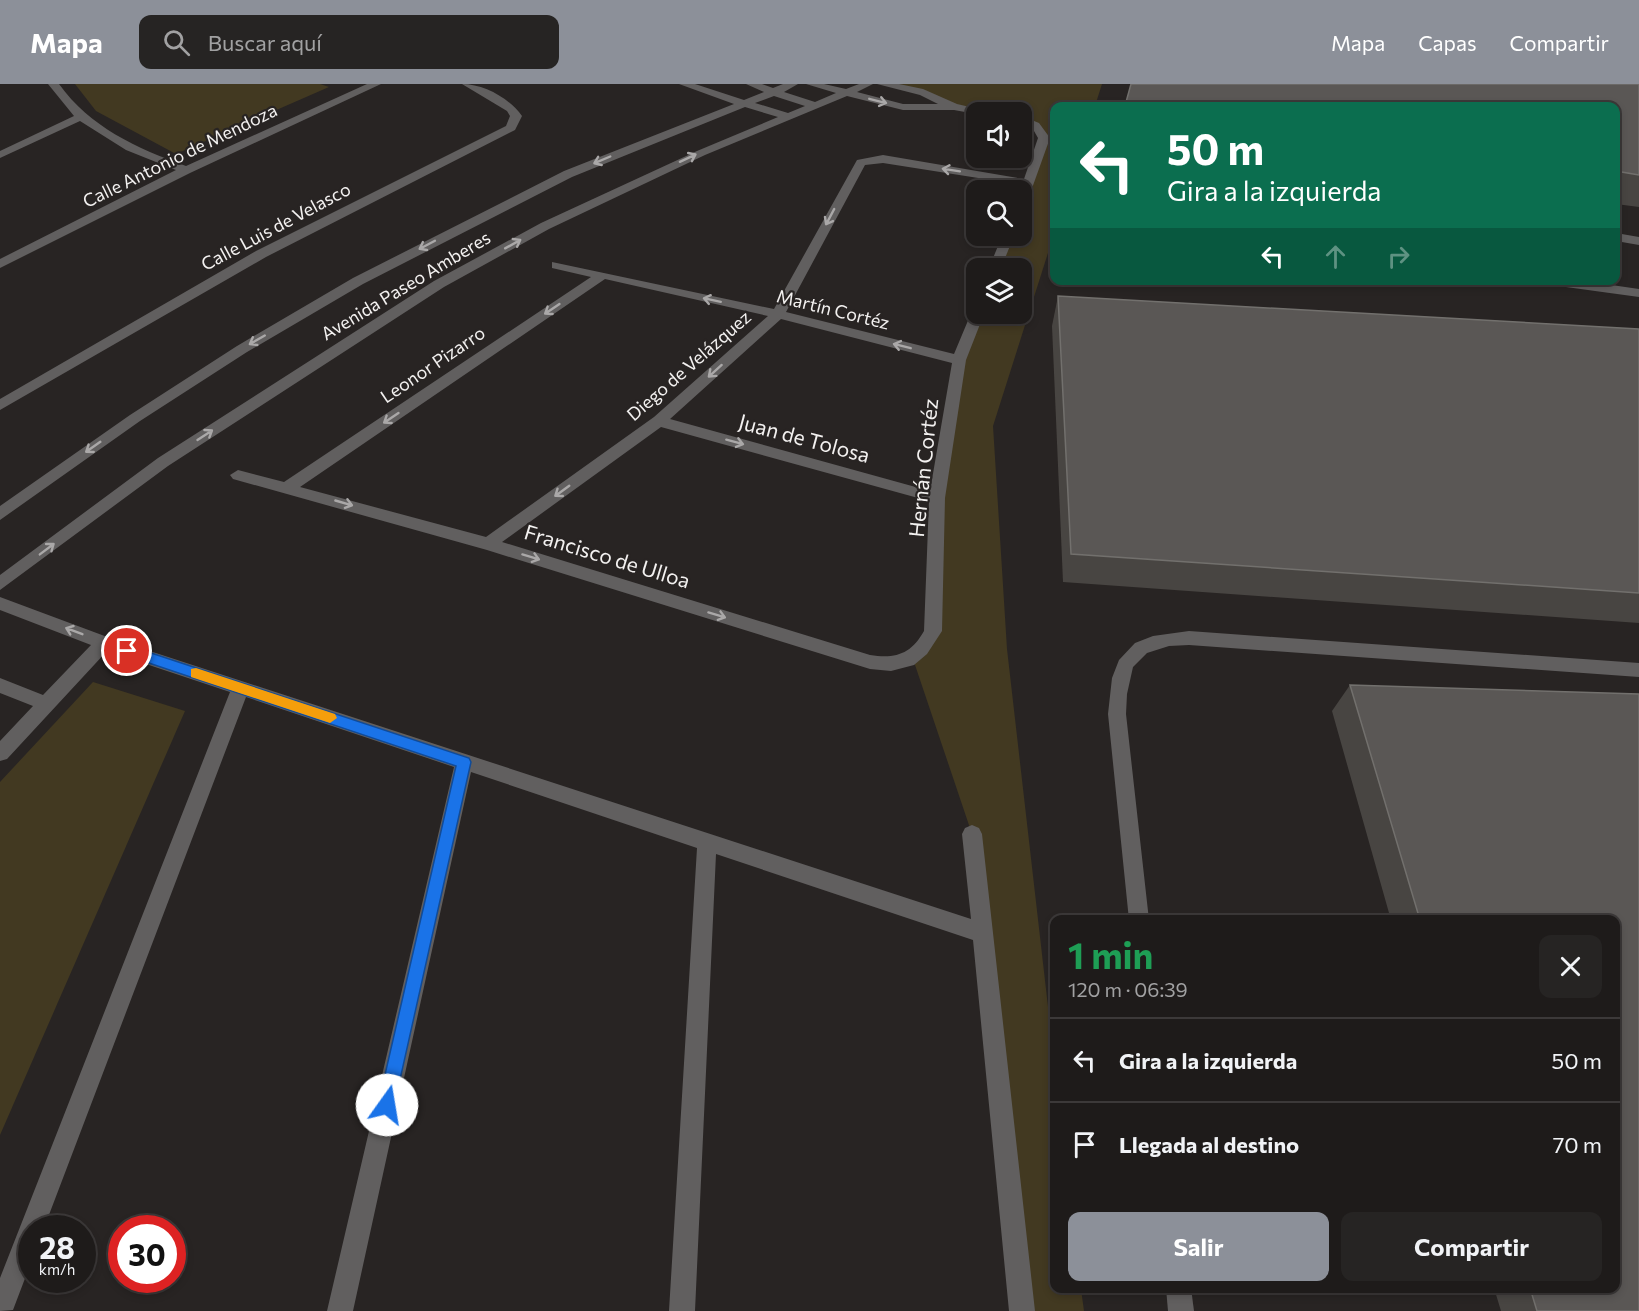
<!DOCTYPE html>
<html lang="es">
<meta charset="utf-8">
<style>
:root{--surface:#1e1b1a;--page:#262423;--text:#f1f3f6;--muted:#a1a1a2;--line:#3c3939;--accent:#8c9099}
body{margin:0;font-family:Commissioner,sans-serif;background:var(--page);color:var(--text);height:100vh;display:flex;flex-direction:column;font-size:22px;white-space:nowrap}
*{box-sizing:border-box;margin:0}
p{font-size:20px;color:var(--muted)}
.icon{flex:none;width:33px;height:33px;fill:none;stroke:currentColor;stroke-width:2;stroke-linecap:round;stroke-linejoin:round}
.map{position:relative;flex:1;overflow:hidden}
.drawer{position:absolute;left:1050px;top:831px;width:570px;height:378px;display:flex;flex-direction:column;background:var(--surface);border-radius:12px;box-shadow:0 3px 9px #0003,0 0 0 2px var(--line)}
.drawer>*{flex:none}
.top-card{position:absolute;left:1050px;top:18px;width:570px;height:183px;border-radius:12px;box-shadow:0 3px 9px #0003,0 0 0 2px var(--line);background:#0b6e4f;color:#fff;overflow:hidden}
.controls{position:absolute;left:966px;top:18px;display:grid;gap:12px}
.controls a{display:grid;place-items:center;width:66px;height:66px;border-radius:12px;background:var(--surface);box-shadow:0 3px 9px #0003,0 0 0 2px var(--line);font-size:30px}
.speed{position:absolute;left:18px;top:1131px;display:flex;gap:12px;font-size:30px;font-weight:700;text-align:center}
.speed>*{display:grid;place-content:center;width:78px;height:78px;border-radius:50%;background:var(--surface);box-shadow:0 3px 9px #0003,0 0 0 2px var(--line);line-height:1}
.speed small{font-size:15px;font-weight:400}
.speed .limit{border:9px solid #d22;background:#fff;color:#111}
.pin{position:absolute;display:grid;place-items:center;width:51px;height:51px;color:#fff;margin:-26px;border:3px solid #fff;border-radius:50%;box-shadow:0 2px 6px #0007}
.me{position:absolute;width:66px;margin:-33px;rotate:13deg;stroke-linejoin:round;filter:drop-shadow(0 0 4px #0008)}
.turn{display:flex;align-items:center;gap:21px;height:126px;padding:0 18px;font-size:27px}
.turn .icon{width:78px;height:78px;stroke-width:2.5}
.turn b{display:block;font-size:42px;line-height:51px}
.lanes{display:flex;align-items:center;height:57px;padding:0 18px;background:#0003;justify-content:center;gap:30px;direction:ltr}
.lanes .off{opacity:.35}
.round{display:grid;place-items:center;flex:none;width:63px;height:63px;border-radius:12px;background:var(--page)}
.headline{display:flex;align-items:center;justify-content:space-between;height:102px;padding:0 18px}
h1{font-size:36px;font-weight:700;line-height:45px;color:#1e9e55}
.primary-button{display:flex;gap:12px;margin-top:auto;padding:12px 18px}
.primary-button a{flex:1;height:69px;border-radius:12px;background:var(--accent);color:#fff;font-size:24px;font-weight:700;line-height:69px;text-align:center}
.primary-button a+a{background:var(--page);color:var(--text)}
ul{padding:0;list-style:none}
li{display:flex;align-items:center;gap:18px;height:84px;padding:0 18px;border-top:2px solid var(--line)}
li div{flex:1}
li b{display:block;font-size:22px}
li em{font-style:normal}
header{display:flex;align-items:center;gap:36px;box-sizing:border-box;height:84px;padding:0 30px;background:var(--accent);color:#fff}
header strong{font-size:28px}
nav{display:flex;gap:33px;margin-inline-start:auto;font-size:21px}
.search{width:420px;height:54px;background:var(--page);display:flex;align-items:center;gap:15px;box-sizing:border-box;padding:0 21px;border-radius:12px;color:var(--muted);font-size:22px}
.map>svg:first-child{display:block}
.green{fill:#423921}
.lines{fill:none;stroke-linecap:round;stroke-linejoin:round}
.minor{fill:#615f5f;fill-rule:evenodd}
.wall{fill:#484542}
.building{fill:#5a5755;stroke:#72706d;stroke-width:1.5}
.oneway{stroke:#aaa8a8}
.route{fill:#1a73e8;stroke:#114b97;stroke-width:1.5}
.slow{fill:#f59e0b}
.labels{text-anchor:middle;stroke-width:4.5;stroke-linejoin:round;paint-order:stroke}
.far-street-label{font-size:18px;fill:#f3f1f0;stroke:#282423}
.street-label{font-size:21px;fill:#f3f1f0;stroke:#282423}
</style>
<header>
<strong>Mapa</strong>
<div class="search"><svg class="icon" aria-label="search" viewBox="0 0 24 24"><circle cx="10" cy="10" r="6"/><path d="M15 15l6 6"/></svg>Buscar aquí</div>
<nav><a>Mapa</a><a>Capas</a><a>Compartir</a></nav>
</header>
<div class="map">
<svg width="1639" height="1227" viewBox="0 0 1639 1227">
<rect width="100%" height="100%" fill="#282423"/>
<g class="green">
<polygon points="75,0 320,0 329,3 176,70 96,27"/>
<polygon points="882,0 1102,0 1095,22 1054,22 1054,150 993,342 1007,565 1054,975 1054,1204 1081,1205 1084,1227 1022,1227 972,750 913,575 925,563 937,414 959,276 977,230 1022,230 1022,184 995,184 1008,152 1022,152 1022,118 1044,54 1033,40 1022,35 1022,28 985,28 954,23 923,8"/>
<polygon points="93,598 185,627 0,1051 0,698"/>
</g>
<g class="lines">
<g class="minor">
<path d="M48,0H59C90,43 136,64 186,82L367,0H381L190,89L0,184V175L176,86L126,66L80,37L0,74V67L74,32Z"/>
<path d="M462,0C484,0 509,14 522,32L515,46L266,173L0,326V315L256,167L506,42L510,32L507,27Z"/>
<path d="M679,0H695L744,16L764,8L746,0H762L773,4L783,0H798L784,8L815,18L836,9L806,0H824L846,5L859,0H873L857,8L903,20H938L920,11L877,0H899L923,5L957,20L991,28L976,30L954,26H903L847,12L705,71L549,145L444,203L168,382L0,506V491L158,374L434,197L541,139L697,67L778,33L745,23L572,93L363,200L247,268L140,337L0,436V422L130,331L237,262L353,194L564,87L734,20ZM774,12L805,22L788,29L755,19Z"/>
<path d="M1022,32L1039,39L1050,54L1026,121L1022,122V101L883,79L865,81L786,228L954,270L972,227L976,226V230H984L966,276L945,414L942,547L927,570L914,581L891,587L870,585L487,466L233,395L230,391L238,386L284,398L591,193L552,184V178L774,225L857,76L883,71L1024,95L1038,54L1034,47L1022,39ZM605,195L768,232L654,333L486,453L300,403ZM781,235L952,279L930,407L670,335ZM661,343L929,417L924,547C911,570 896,575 870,571L502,458Z"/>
<polygon points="1616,149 1639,153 1639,161 1616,157"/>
<polygon points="1002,152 1014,152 1001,184 989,184"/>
<polygon points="1538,196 1577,196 1639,205 1639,213 1544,200"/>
<polygon points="0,513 110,554 971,835 962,750 965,744 972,741 979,744 982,750 1035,1227 1009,1227 973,856 716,770 695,1227 669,1227 697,764 471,688 353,1227 327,1227 454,683 246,613 44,1144 32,1144 32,1176 13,1226 0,1227 0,1194 230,608 107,567 7,675 0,677 0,657 33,622 0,609 0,594 43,611 91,561 0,526"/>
<polygon points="1189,547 1639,579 1639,593 1189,561 1169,562 1147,569 1133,583 1127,610 1126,630 1149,836 1129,836 1108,630 1112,594 1119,576 1135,559 1153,552"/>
<polygon points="1166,1204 1191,1204 1194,1227 1168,1227"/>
</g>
</g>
<g class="wall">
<polygon points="1639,0 1639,123 1616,120 1616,22 1125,22 1126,18"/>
<polygon points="1058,212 1639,245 1639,539 1063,498 1052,242"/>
<polygon points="1350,601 1639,610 1639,1227 1501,1227 1494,1204 1616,1204 1616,836 1391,836 1332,627"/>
</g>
<g class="building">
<polygon points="1131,0 1639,0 1639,91 1616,87 1616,22 1157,22 1126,18"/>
<polygon points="1058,212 1639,245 1639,509 1071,470"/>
<polygon points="1350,601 1639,610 1639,1227 1537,1227 1530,1204 1616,1204 1616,836 1420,836"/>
</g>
<defs><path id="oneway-shaft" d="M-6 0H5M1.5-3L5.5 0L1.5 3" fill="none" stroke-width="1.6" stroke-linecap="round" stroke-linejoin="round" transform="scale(1.5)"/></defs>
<g class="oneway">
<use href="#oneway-shaft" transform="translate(878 17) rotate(14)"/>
<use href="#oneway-shaft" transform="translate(688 74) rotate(-25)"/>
<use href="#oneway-shaft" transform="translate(602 76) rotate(157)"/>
<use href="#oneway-shaft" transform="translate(951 86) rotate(-171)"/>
<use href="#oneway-shaft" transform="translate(830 133) rotate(118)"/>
<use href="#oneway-shaft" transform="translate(513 160) rotate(-29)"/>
<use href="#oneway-shaft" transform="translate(427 161) rotate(152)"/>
<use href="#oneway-shaft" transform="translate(712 216) rotate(-168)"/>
<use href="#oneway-shaft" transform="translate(552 225) rotate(146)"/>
<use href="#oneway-shaft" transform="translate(257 256) rotate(150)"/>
<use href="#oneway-shaft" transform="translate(902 262) rotate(-166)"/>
<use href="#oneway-shaft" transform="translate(715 287) rotate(138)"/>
<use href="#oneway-shaft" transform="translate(391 334) rotate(146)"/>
<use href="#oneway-shaft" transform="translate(205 351) rotate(-33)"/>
<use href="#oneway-shaft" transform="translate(735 358) rotate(15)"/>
<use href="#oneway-shaft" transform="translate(93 363) rotate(145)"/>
<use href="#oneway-shaft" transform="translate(562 407) rotate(144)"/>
<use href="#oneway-shaft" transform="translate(344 419) rotate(16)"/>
<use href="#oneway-shaft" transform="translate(47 465) rotate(-37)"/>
<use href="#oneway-shaft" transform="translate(531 473) rotate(17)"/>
<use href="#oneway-shaft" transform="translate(717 531) rotate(17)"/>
<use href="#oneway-shaft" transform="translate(74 547) rotate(-159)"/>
</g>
<polygon class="route" points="127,561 469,674 471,678 393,1027 387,1030 380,1027 378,1021 456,682 122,570 120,567"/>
<polygon class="slow" points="196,584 335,630 337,634 330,639 191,593 191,585"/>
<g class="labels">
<g class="far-street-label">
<text transform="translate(180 72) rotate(-26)" y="6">Calle Antonio de Mendoza</text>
<text transform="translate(276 143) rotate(-28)" y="6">Calle Luis de Velasco</text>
<text transform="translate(406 202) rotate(-31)" y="6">Avenida Paseo Amberes</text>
<text transform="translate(833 226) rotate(14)" y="6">Martín Cortéz</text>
<text transform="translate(433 281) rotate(-34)" y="6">Leonor Pizarro</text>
<text transform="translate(689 282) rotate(-41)" y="6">Diego de Velázquez</text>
</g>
<g class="street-label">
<text transform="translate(804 355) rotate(15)" y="7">Juan de Tolosa</text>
<text transform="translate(924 384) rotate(-84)" y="7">Hernán Cortéz</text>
<text transform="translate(607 473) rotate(17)" y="7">Francisco de Ulloa</text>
</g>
</g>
</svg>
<div class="controls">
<a><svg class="icon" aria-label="sound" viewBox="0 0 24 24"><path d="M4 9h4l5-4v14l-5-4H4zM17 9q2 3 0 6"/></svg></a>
<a><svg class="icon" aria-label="search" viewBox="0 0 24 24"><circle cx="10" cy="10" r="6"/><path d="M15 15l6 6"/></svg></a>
<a><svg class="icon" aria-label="layers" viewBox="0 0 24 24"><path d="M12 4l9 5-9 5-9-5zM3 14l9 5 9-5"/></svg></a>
</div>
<div class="speed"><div>28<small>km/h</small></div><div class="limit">30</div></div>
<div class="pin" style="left:127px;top:567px;background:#d93025"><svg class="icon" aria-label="arrive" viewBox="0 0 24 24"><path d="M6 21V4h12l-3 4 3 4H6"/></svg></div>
<svg class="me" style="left:387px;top:1021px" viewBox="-20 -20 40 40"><circle r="19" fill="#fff"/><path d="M0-13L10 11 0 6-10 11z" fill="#1a73e8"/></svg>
<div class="top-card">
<div class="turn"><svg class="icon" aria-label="left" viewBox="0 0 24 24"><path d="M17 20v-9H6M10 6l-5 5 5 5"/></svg><div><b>50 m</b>Gira a la izquierda</div></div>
<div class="lanes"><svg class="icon" aria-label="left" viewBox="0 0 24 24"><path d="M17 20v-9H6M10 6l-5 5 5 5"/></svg><svg class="icon off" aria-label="ahead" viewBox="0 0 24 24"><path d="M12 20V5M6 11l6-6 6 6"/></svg><svg class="icon off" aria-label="right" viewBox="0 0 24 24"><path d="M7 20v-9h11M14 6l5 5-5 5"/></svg></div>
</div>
<section class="drawer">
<div class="headline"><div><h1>1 min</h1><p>120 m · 06:39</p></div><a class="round"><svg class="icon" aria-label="close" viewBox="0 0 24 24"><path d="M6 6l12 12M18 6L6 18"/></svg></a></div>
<ul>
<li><svg class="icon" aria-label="left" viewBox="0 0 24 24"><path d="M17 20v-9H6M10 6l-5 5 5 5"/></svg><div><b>Gira a la izquierda</b></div><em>50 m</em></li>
<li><svg class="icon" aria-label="arrive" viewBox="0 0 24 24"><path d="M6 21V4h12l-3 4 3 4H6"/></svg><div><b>Llegada al destino</b></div><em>70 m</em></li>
</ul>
<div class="primary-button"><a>Salir</a><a>Compartir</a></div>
</section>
</div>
